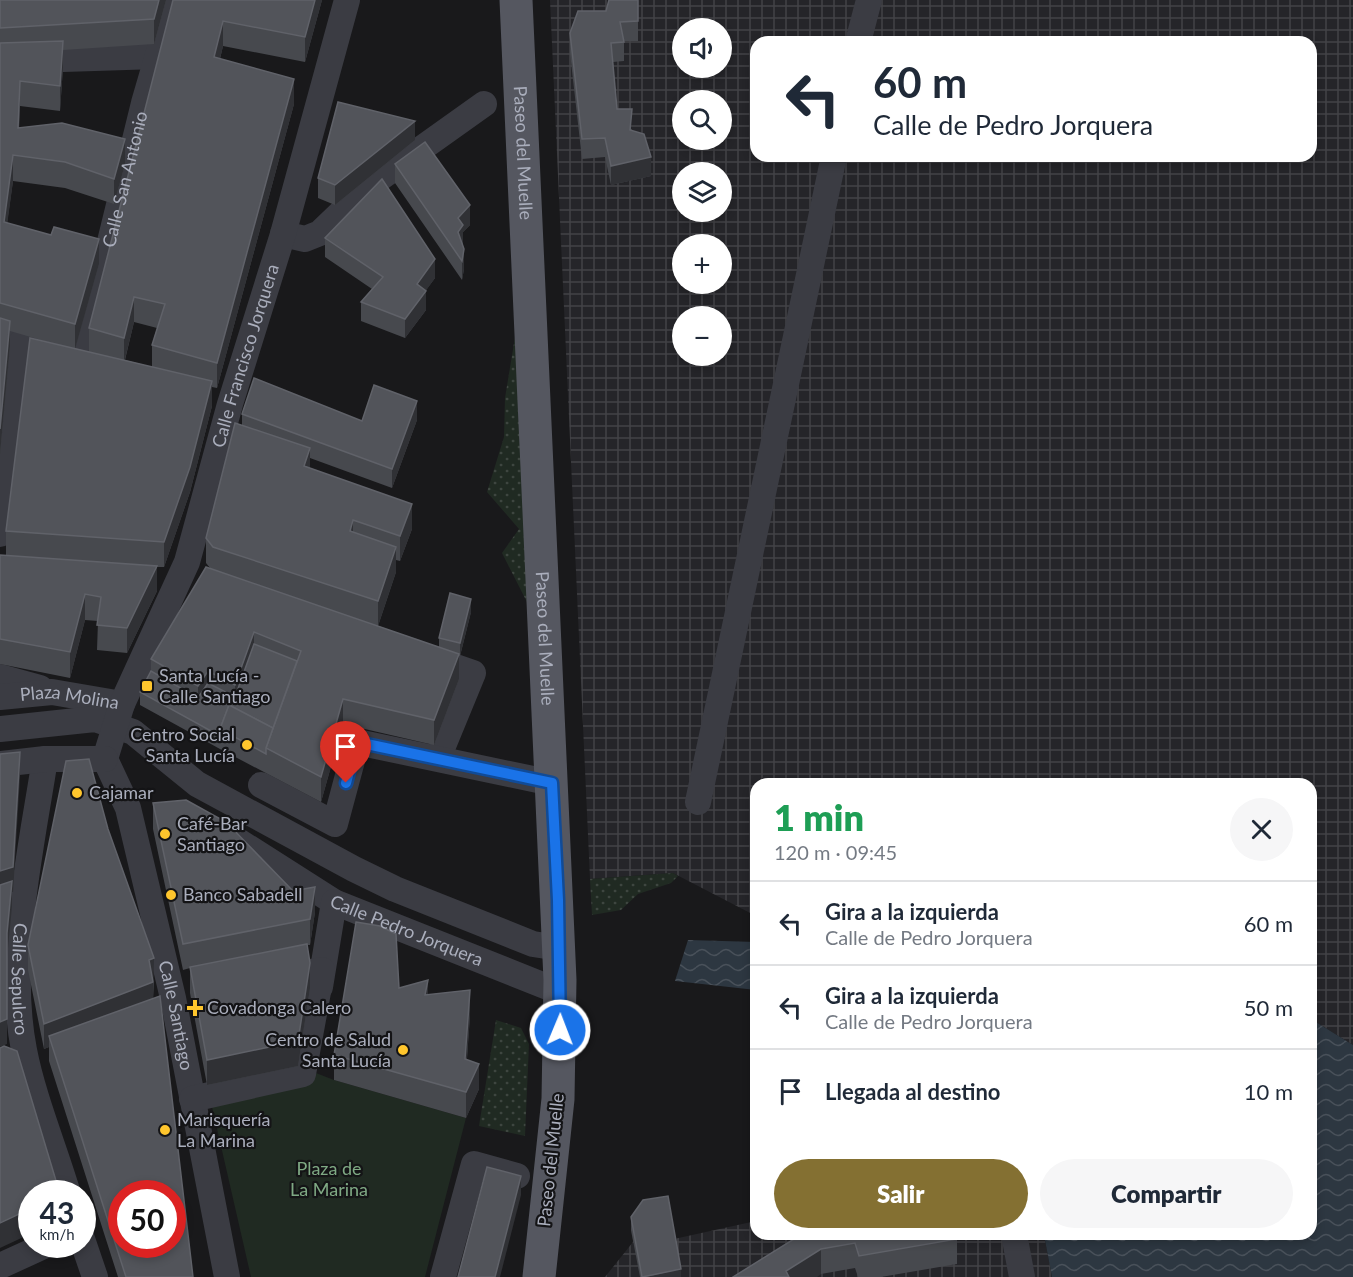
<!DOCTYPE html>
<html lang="es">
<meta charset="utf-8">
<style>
:root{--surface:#fff;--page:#f6f6f7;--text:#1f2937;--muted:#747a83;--line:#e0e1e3;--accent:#847032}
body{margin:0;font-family:Lato,sans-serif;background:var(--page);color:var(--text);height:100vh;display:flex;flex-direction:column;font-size:22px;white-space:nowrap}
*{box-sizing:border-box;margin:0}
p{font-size:20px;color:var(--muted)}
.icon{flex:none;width:33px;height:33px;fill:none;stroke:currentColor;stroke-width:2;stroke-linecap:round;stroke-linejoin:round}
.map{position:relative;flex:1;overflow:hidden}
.details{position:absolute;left:750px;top:778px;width:567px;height:462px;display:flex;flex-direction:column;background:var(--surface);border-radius:18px;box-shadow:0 3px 9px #0003}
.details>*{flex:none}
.guide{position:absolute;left:750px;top:36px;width:567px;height:126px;border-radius:18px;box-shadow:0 3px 9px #0003;background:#fff;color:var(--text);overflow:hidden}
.buttons{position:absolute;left:672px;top:18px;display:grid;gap:12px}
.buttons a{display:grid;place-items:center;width:60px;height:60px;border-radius:50%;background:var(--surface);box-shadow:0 3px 9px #0003;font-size:30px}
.speed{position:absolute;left:18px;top:1180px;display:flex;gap:12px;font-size:30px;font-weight:700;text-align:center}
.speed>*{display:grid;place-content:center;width:78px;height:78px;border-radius:50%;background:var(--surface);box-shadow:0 3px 9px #0003;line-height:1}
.speed small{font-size:15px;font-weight:400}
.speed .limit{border:9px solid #d22;background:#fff;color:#111}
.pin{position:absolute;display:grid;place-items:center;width:51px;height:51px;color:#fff;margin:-62px -26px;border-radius:50% 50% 50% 0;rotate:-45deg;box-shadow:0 0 6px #0007}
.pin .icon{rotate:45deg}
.me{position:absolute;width:66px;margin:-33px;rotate:1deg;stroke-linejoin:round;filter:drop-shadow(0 0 4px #0008)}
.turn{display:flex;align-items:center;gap:21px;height:126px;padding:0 24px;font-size:27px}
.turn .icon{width:78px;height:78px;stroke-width:2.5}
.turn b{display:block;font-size:42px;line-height:51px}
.round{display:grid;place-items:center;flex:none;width:63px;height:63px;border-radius:32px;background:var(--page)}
.summary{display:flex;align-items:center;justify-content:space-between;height:102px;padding:0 24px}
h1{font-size:36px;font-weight:800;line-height:45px;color:#1e9e55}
.primary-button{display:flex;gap:12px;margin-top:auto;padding:12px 24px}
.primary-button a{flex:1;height:69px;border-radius:36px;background:var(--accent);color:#fff;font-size:24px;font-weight:800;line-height:69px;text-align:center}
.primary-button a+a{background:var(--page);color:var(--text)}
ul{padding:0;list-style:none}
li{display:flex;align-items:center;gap:18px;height:84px;padding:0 24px;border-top:2px solid var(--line)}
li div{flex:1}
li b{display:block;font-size:22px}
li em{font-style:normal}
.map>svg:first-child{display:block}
.industrial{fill:url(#industrial-grid);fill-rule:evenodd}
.grass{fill:url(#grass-dots)}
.park{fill:#202a22}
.water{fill:url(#water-waves)}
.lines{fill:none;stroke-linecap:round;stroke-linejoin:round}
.minor{stroke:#3b3c43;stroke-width:26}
.major{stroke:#555760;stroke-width:33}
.wall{fill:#47494e;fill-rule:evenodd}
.shaded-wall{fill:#303135}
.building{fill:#52545a;stroke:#606269;stroke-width:1.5;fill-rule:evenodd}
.route-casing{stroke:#114b97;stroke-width:15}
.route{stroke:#1a73e8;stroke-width:10}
.poi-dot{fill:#ffc62d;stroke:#141416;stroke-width:2}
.labels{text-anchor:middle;stroke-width:4.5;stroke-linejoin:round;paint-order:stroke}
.street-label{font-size:18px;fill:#aaaebc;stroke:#141416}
.poi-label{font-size:18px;fill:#aaaebc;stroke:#141416;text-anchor:start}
.park-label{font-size:18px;fill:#7fa984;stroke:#141416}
</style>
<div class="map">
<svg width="1353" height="1277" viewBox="0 0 1353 1277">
<defs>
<pattern id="industrial-grid" width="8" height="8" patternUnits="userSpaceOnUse" patternTransform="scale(1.5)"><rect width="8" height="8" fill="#252529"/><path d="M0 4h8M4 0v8" fill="none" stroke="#424246"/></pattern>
<pattern id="grass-dots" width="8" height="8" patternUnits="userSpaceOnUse" patternTransform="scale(1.5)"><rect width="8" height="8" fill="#202a22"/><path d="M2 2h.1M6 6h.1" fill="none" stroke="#3e4640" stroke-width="1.8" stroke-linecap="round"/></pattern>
<pattern id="water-waves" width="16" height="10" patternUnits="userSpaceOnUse" patternTransform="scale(1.5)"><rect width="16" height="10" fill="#2d3741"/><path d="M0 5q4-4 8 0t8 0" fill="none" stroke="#49515a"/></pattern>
</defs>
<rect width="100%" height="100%" fill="#19191b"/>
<g class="industrial">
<path d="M550,0H1353V1045L1311,1019V784H756V916L673,873L590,879ZM682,28H722V68H682ZM756,42H1311V156H756ZM682,100H722V140H682ZM682,172H722V212H682ZM682,244H722V284H682ZM682,316H722V356H682Z"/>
<polygon points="756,1221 756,1234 1044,1235 1052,1277 605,1277 633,1242 631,1230 674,1239"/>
</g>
<g class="grass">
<polygon points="517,325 531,610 502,553 519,529 487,492 504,437 505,398"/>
<polygon points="673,873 678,876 671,883 638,894 621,910 592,915 590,879"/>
<polygon points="496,1020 521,1028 529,1044 525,1136 479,1126"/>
</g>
<polygon class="park" points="298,1066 334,1080 466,1118 425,1277 251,1277 207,1085"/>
<g class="water">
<polygon points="688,940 756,942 756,990 675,981"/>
<polygon points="1311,1019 1353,1045 1353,1277 1052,1277 1044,1235 1311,1234"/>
</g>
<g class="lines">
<g class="minor">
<polyline points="858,42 869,0"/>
<polyline points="0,61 158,56"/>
<polyline points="283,234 305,239 320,233 369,186 484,104"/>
<polyline points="0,337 63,355"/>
<path id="s1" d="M81,360L144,103L174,0"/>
<polyline points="0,534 21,343"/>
<polyline points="427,657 473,673 438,758"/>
<polyline points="0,677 40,688"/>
<path id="s2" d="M0,697L52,692L122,704"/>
<polyline points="0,729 95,719 133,732 197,784 354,869 395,889 533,944 559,948"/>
<path id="s3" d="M45,759C31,850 6,959 24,1050C33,1097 54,1147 68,1194"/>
<path id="s4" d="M105,759L122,704L187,562L230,404L283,234L347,0"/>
<path id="s5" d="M105,759L128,808L173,998L227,1277"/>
<polyline points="0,764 45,759 105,759"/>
<polyline points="261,785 335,824 357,742 552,783"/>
<polyline points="698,802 834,156"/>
<path id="s6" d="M221,830L334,902L560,992"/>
<polyline points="320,987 334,902"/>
<polyline points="192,1099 303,1074 322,970 276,978"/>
<polyline points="1014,1234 1022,1277"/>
<polyline points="82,1239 95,1277"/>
<polyline points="0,1266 46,1245"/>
<polyline points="443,1277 474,1164 517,1176"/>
</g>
<path class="major" id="s7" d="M516,0L560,980L558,1099L539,1277"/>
</g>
<g class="wall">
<path d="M0,0H166L154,44L63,50V67L60,111L20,106L19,128L125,164L114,204L65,188L13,181L7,223L99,264L75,348L89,352V328L173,0H322L305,62L223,46L220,59L294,104L217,388L212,387V406L190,492L164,567H157V591L127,653L97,650L98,621L85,620L70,678L0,664V555H6V531L55,344L10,331V346L0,454ZM134,322L157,328L152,345V367L125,360Z"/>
<polygon points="638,0 638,41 624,41 624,61 613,62 617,109 632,130 651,176 611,185 605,157 582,159 570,53 570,33"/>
<polygon points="415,140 335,205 318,198 318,178"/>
<polygon points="395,164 470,225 463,232 463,245 464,269 462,280 395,183"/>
<polygon points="325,238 435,278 426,290 426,310 405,338 361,321 361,302 372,289 325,257"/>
<polygon points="242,414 362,421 417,420 392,488 310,458 310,468 412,529 400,561 396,560 396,572 378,626 439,647 439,638 471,612 460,656 459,656 459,679 434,745 343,724 321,802 220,749 140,705 140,692 151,671 151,659 210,568 206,563 206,538 242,426"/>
<polygon points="153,803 293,891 315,912 310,945 307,945 310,988 298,1066 207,1085 190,993 190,968 183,970 153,829"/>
<polygon points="28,945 154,983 153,998 193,1277 118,1277 49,1061 49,1047 44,1049 28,970"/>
<polygon points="399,988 428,995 470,1015 467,1059 479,1089 466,1118 334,1080 334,1055"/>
<polygon points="631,1217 681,1277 640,1277 631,1230"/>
<polygon points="802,1234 957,1239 957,1264 881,1277 858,1277 855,1268 821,1274"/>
</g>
<g class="shaded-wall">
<polygon points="159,0 166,0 154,44 154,19"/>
<polygon points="315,0 322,0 305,62 305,37"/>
<polygon points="223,21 223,46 214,83 214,57"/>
<polygon points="63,41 63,67 60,111 60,86"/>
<polygon points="294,79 294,104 217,388 217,363"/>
<polygon points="20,81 20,106 18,154 18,128"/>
<polygon points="415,121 415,140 335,205 335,185"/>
<polygon points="125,139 125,164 114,204 114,179"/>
<polygon points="13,155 13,181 4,248 4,222"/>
<polygon points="651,157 651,176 611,185 611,166"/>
<polygon points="470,205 470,225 463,232 463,245 458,251 458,218"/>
<polygon points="99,239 99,264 75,349 75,324"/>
<polygon points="464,249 464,269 462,280 462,261"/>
<polygon points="435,259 435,278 417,303 417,284"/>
<polygon points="426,291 426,310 405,338 405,319"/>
<polygon points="134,297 134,322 124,363 124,338"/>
<polygon points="10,321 10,346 0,454 0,429"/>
<polygon points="212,381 212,406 190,492 164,567 164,542"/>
<polygon points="417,401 417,420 392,488 392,469"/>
<polygon points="310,448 310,473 304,466"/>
<polygon points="412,504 412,529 400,561 400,536"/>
<polygon points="353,520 353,545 350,531"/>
<polygon points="396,547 396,572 378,626 378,601"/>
<polygon points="157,566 157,591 127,653 127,628"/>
<polygon points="85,594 85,620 70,678 70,652"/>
<polygon points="471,599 471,612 460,656 460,643"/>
<polygon points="254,632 254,657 235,710 235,685"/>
<polygon points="459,654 459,679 434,745 434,720"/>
<polygon points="208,671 208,696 198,711 198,686"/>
<polygon points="343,699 343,724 321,802 321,777"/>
<polygon points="20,752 20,777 13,892 12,892 12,906 7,958 0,897 0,871"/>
<polygon points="315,887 315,912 310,945 310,919"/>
<polygon points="154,958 153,1008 49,1036 49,1047 44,1049 44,1024 149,960"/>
<polygon points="310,963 310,988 298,1066 207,1085 207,1060"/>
<polygon points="428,980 428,1005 425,995"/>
<polygon points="470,990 470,1015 465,1084 465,1059"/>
<polygon points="7,1019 7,1044 0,1047 0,1022"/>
<polygon points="479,1064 479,1089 466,1118 466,1092"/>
<polygon points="521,1176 521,1195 500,1277 495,1277"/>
<polygon points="32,1208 32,1233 0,1248 0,1223"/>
<polygon points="821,1249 821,1274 817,1277 786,1277 786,1271"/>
<polygon points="681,1269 681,1277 646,1277"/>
</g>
<g class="building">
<polygon points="0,0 159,0 154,19 0,28"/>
<polygon points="173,0 315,0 305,37 223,21 214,57 294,79 217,363 152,345 165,304 134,297 124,338 89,328"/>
<polygon points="609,0 638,0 638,21 620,22 624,42 611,43 617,109 632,109 630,130 644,134 651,157 611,166 605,138 582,139 570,33 578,11 606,11"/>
<polygon points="63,41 60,86 20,81 18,128 62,123 125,139 114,179 65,162 13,155 4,222 51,235 54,227 99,239 75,324 0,303 0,43"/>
<polygon points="338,102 415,121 335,185 318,178"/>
<polygon points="425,142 470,205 458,218 463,225 458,232 464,249 462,261 395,164"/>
<polygon points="382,179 435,259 417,284 426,291 405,319 361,302 383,277 325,238"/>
<polygon points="0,318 10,321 0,429"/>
<polygon points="30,338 212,381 190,467 164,542 6,531"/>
<polygon points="254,378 362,421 374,385 417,401 392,469 242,414"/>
<polygon points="235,423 310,448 304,466 412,504 400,536 353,520 350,531 396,547 378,601 213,547 206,538"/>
<polygon points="0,555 157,566 127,628 97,625 101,597 85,594 70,652 0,639"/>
<polygon points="206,567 459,654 434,720 343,699 321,777 266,748 301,651 254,632 235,685 208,671 198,686 151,659"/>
<polygon points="450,593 471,599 460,643 439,638"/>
<polygon points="254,644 297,661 273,728 229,705 220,729 220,736 140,692 151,671 198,698 208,683 235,697"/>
<polygon points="229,705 273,728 266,748 266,754 220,729"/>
<polygon points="20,752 13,867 0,871 0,754"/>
<polygon points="89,759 108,829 154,958 149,960 153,982 44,1024 28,945 66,761"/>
<polygon points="186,800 226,822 293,891 315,887 310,919 183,944 153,803"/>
<polygon points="12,881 7,933 7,1019 0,1022 0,885"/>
<polygon points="356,922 380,926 396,934 399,988 428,980 425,995 470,990 465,1059 479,1064 466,1092 334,1055"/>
<polygon points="307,944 310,963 298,1041 207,1060 190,967"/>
<path d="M160,996L193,1277H126L49,1036ZM122,1194H172V1245H122Z"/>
<polygon points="4,1046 17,1051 60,1194 32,1194 32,1208 0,1223 0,1048"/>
<polygon points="487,1167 521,1176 495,1277 458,1277"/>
<polygon points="668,1196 681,1269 642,1277 631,1217 643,1200"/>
<polygon points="802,1234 956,1234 957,1239 859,1256 855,1243 821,1249 786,1271 789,1277 733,1277"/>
</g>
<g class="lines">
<g class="route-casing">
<polyline id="route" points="346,783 357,742 552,783 558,900 560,1030"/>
</g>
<use href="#route" class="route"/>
</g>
<g class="poi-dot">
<rect x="141" y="680" width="12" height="12" rx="3"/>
<circle cx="247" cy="745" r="6"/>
<circle cx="77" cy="793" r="6"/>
<circle cx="165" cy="834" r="6"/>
<circle cx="171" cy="895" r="6"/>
<path d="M192 999h6v6h6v6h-6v6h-6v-6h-6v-6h6z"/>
<circle cx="403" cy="1050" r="6"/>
<circle cx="165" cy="1130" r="6"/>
</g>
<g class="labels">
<g class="street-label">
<text dy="6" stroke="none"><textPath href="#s7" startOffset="153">Paseo del Muelle</textPath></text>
<text dy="6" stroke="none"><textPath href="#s1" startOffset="186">Calle San Antonio</textPath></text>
<text dy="6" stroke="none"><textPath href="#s4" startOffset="428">Calle Francisco Jorquera</textPath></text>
<text dy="6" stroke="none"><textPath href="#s7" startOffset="639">Paseo del Muelle</textPath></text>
<text dy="6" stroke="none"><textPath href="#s2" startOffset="70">Plaza Molina</textPath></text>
<text dy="6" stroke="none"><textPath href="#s6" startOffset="212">Calle Pedro Jorquera</textPath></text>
<text dy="6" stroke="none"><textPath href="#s3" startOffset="222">Calle Sepulcro</textPath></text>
<text dy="6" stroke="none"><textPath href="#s5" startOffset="267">Calle Santiago</textPath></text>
<text transform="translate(551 1160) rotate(-84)" y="6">Paseo del Muelle</text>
</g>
<g class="poi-label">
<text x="159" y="682">Santa Lucía -<tspan x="159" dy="21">Calle Santiago</tspan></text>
<text x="235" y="741" text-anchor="end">Centro Social<tspan x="235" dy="21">Santa Lucía</tspan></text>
<text x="89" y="799">Cajamar</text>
<text x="177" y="830">Café-Bar<tspan x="177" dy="21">Santiago</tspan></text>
<text x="183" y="901">Banco Sabadell</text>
<text x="207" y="1014">Covadonga Calero</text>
<text x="391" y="1046" text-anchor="end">Centro de Salud<tspan x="391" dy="21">Santa Lucía</tspan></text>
<text x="177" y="1126">Marisquería<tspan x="177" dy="21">La Marina</tspan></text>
</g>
<g class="park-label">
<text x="329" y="1175">Plaza de<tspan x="329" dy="21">La Marina</tspan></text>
</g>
</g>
</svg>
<div class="buttons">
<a><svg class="icon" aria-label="sound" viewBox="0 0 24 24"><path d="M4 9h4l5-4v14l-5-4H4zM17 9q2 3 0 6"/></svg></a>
<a><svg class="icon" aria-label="search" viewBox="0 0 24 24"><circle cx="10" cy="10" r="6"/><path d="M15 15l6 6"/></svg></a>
<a><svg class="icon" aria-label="layers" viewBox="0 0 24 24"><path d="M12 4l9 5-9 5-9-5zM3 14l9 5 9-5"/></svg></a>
<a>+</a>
<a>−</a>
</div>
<div class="speed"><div>43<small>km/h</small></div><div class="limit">50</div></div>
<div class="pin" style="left:346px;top:783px;background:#d93025"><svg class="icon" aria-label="arrive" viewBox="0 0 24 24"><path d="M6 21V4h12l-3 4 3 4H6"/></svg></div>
<svg class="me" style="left:560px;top:1030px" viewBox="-20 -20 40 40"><circle r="17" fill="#1a73e8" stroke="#fff" stroke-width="3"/><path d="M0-11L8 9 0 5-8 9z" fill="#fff"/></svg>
<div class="guide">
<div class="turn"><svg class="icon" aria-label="left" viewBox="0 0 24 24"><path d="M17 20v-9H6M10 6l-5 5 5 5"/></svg><div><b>60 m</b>Calle de Pedro Jorquera</div></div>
</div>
<section class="details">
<div class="summary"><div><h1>1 min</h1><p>120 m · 09:45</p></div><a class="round"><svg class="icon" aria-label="close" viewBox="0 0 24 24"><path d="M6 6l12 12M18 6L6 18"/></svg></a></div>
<ul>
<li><svg class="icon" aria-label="left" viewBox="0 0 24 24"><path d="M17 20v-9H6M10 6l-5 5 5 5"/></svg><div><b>Gira a la izquierda</b><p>Calle de Pedro Jorquera</p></div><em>60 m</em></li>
<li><svg class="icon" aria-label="left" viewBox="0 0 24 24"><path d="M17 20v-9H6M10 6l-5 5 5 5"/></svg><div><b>Gira a la izquierda</b><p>Calle de Pedro Jorquera</p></div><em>50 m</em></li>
<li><svg class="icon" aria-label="arrive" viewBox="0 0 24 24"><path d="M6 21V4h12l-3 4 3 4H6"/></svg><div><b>Llegada al destino</b></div><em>10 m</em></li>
</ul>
<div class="primary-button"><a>Salir</a><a>Compartir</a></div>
</section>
</div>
